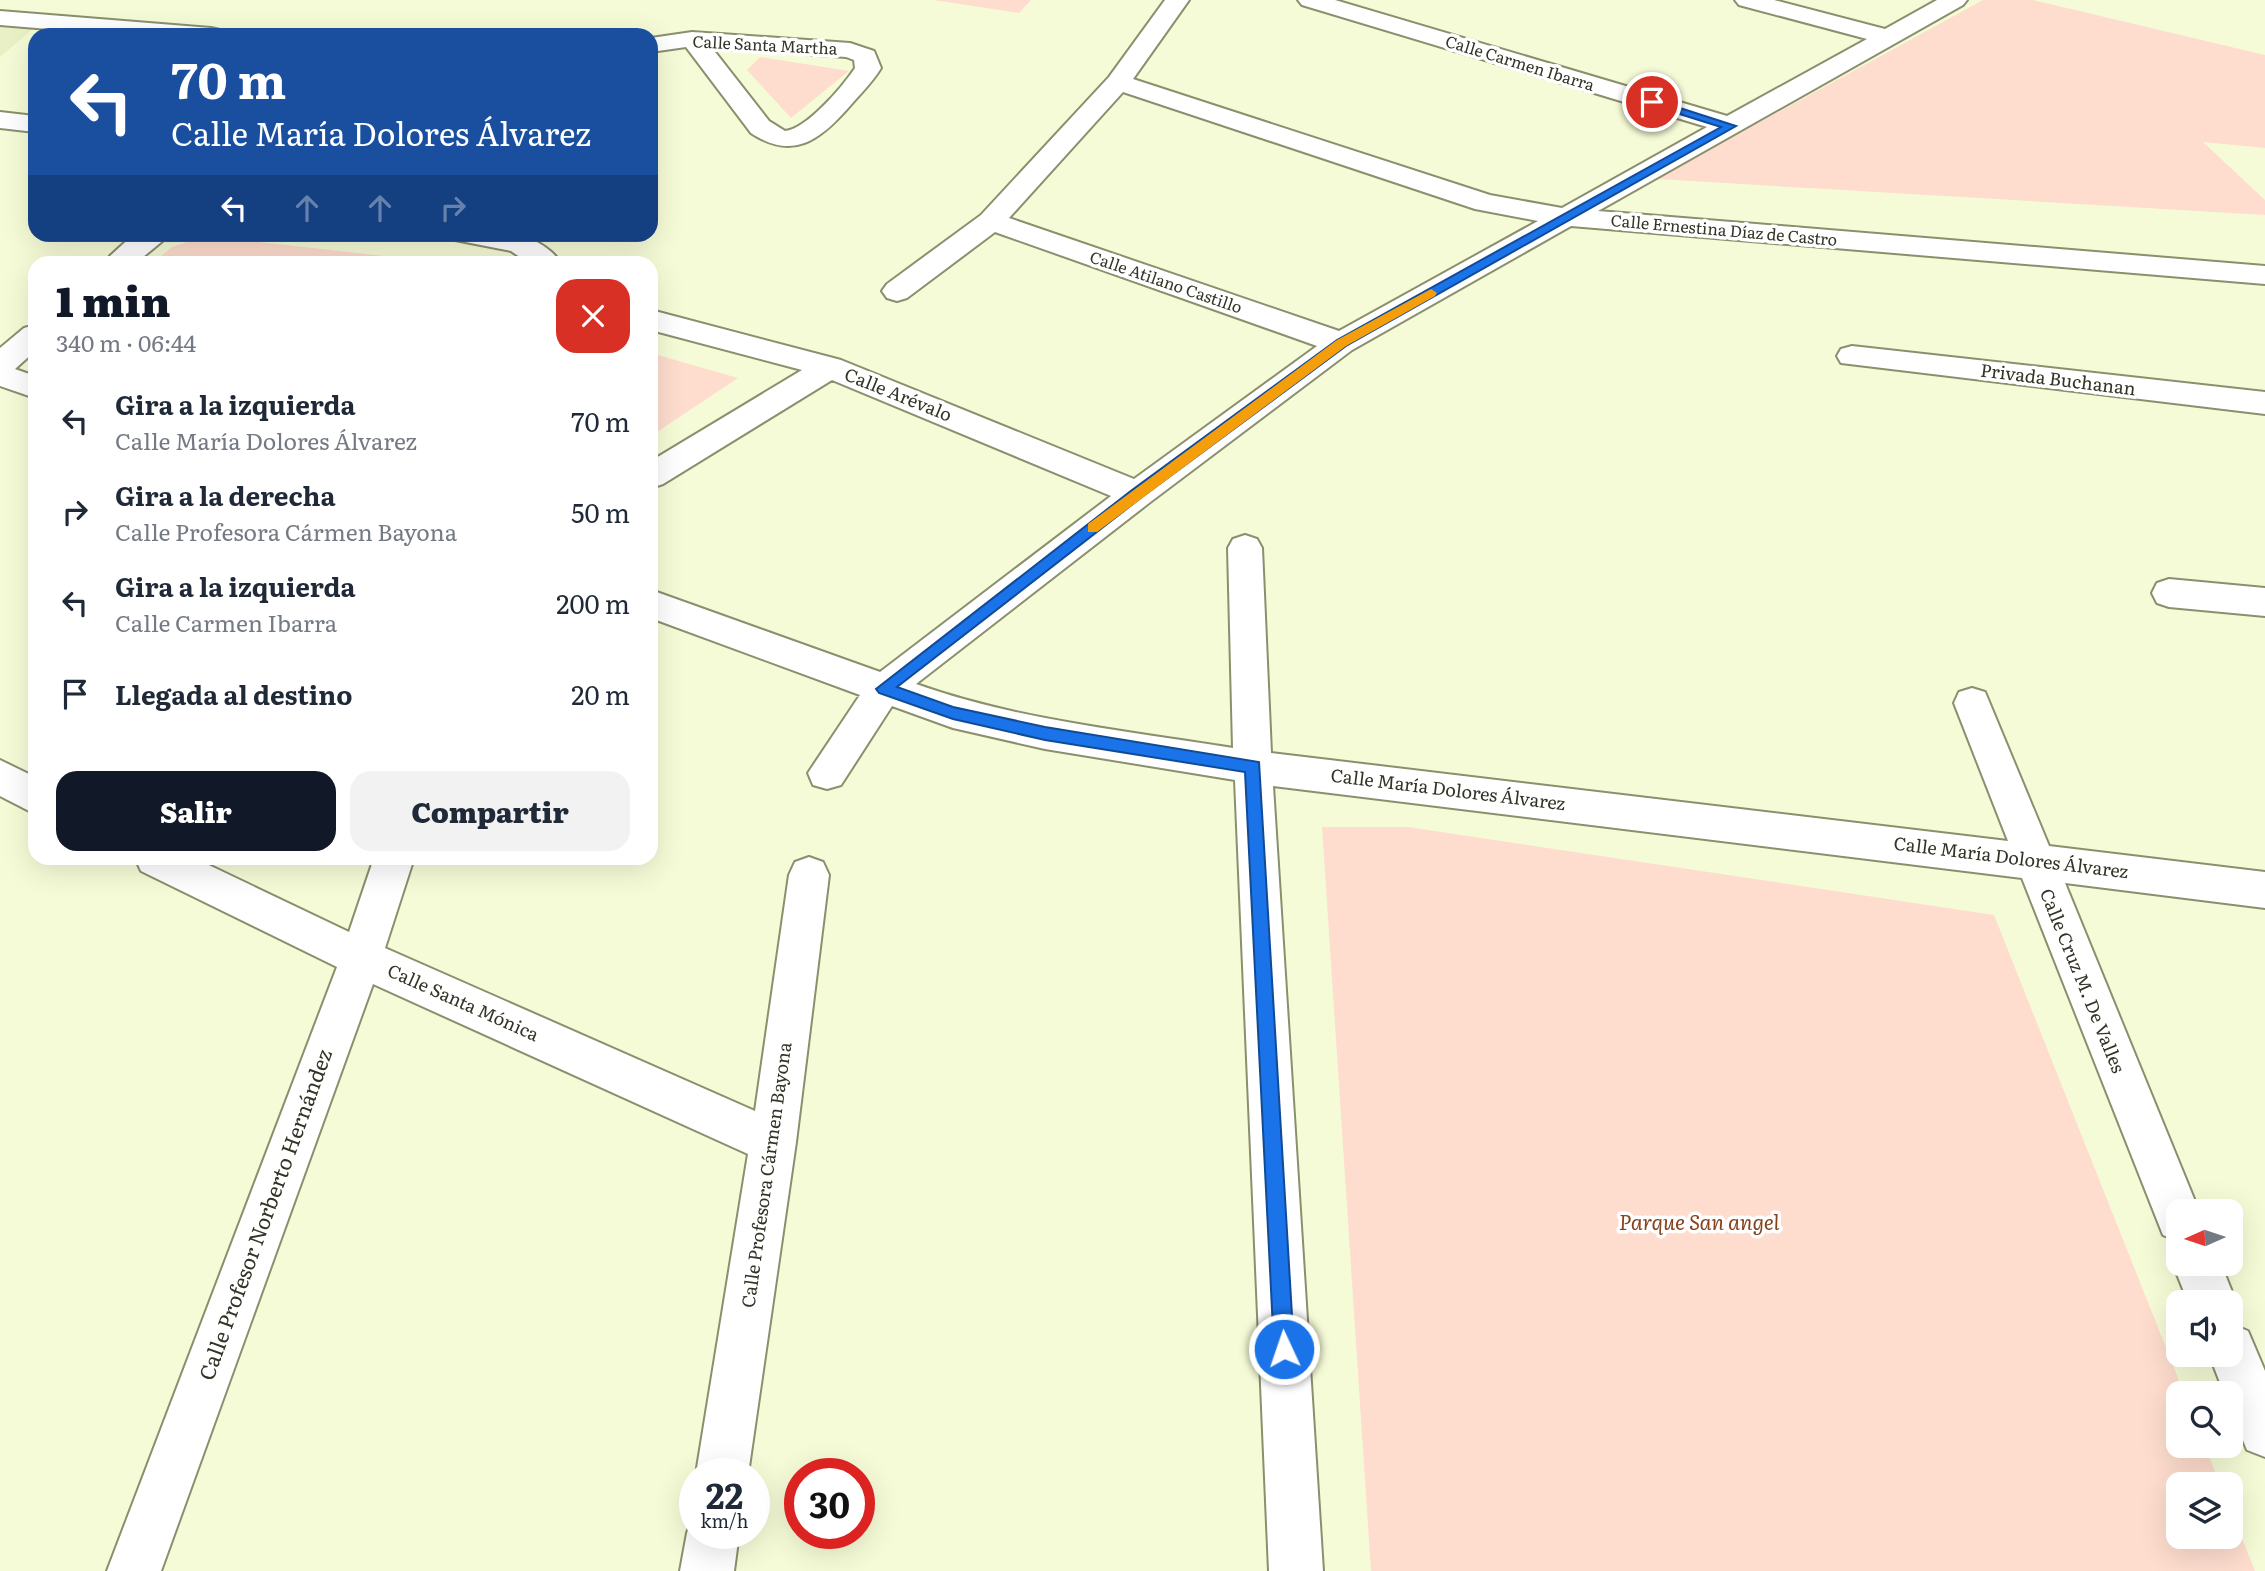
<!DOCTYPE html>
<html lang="es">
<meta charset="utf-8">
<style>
:root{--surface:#fff;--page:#f2f2f3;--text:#1f2937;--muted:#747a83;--accent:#111827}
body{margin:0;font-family:Literata,serif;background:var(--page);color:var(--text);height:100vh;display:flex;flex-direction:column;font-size:26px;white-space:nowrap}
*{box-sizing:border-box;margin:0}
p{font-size:23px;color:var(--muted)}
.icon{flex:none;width:38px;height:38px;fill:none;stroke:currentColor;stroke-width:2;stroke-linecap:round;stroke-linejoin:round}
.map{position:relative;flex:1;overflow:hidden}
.drawer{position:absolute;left:28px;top:256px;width:630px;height:609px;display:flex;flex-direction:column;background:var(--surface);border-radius:21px;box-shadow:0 7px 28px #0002}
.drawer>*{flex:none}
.hud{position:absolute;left:28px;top:28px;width:630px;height:214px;border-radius:21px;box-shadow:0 7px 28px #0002;background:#1a4fa0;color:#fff;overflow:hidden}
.needle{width:46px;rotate:267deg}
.buttons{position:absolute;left:2166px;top:1199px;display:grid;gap:14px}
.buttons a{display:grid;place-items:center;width:77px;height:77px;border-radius:14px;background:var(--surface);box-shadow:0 7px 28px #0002;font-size:35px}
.speed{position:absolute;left:679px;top:1458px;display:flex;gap:14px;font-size:35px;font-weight:700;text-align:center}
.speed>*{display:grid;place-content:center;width:91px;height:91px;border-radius:50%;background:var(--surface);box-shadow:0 7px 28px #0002;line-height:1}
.speed small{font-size:18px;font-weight:400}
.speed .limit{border:10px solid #d22;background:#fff;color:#111}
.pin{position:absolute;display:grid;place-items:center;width:60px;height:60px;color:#fff;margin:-30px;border:4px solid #fff;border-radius:50%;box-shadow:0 2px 7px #0007}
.me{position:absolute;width:77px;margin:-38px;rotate:357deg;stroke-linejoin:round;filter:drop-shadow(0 0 5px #0008)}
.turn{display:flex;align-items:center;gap:24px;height:147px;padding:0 28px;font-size:32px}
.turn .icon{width:91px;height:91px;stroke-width:2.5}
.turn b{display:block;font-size:49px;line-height:60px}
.lanes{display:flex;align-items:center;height:66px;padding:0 28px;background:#0003;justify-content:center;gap:35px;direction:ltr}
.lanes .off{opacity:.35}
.round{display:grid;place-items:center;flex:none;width:74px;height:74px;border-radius:21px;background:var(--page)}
.headline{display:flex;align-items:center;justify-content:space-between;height:119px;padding:0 28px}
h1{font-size:42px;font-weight:800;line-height:52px;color:var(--accent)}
.action{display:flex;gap:14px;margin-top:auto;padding:14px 28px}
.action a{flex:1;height:80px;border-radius:21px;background:var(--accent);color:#fff;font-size:28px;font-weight:800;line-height:80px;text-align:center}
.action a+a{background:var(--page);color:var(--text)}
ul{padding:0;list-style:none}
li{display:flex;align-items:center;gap:21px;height:91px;padding:0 28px}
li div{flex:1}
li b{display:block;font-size:26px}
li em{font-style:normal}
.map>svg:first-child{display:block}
.built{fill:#eaf0c5}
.green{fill:#feddce}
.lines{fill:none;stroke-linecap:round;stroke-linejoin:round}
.minor-casing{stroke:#8a8f6d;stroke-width:4}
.minor{fill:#fff;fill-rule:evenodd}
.route{fill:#1a73e8;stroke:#114b97;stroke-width:2}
.slow{fill:#f59e0b}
.labels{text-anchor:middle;stroke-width:7;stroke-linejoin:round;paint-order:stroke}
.far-street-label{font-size:16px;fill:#323426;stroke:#fff}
.street-label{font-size:18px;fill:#323426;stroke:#fff}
.near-street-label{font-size:21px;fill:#323426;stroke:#fff}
.near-park-label{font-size:21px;font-style:italic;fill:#86431d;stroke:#fff}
</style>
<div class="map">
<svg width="2265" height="1571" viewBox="0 0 2265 1571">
<rect width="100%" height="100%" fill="#f6fbd7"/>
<polygon class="built" points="0,21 35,27 0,57"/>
<g class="green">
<polygon points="933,0 1031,0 1019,13"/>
<polygon points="1983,0 2033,0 2265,55 2265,148 2203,142 2265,200 2265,215 1656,179"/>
<polygon points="760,57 849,71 791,118 747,70"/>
<polygon points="205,236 437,262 154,262 172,247"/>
<polygon points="651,353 738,378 651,436"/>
<polygon points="1322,827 1408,827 1994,915 2184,1393 2179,1393 2179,1446 2205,1446 2220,1484 2179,1484 2179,1536 2231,1536 2231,1511 2255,1571 1371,1571"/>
</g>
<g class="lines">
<g class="minor-casing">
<g id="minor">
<path d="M1165,0H1189L1133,79L1490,195L1562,208L1707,127L1302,5L1298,0H1335L1727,116L1867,39L1739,5L1735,0H1774L1885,29L1937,0H1967L1963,5L1598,211L2265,266V284L1571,226L1352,350L1149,503L916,684C1017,720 1128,731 1233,748L1228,548L1233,539L1245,535L1257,539L1262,548L1271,753L2008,841L1954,703L1959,692L1972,688L1985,692L2049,846L2265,872V908L2065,883L2199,1211H2179V1242L2163,1235L2022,878L1273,786L1323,1571H1269L1235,780L1045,749L953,728L892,706L841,785L827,789L813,785L808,773L860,695L651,618V590L880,672L1111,496L832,380L663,484L651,488V461L802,370L651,330V310L841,360L1134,479L1317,346L995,232L907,298L897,301L887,298L882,291L887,284L981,215L1109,77ZM1123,92L1475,209L1538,221L1339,331L1009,218Z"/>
<polygon points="0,11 211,28 220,30 223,35 121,35 0,25"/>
<path d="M692,32L850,43L874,51L881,68C872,83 860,94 849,107C820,140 793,161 751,133L686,47L651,52V38ZM712,48L846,57L854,60L855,68C843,86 807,129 785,131L769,121Z"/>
<polygon points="0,112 35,116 35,132 0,128"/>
<polygon points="134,234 171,234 137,262 106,262 110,256"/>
<path d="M451,234L520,235C534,239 552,249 560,262H527L511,251L455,240Z"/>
<polygon points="35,325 35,351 15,369 35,376 35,398 0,386 0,348 24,328"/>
<polygon points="1852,346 2265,392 2265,414 1841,363 1837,356 1841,349"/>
<polygon points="2169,579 2265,588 2265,616 2169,607 2157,603 2152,593 2157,583"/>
<polygon points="0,760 35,777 35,814 0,796"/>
<polygon points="809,857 823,862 829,875 796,1142 748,1474 696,1474 748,1154 373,984 161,1571 107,1571 337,967 141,871 135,858 194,858 349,932 374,858 414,858 385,948 755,1111 789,875 795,862"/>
<polygon points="2179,1251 2179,1264 2221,1264 2236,1302 2231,1314 2231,1302 2188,1302 2173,1264"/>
<polygon points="2231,1324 2248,1331 2265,1371 2265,1457 2247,1450 2231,1411 2231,1393 2224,1393 2209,1354 2231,1354"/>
<polygon points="694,1514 695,1533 739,1533 734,1571 680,1571 687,1533"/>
</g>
</g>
<use href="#minor" class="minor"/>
</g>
<polygon class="route" points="1652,99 1736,126 1346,346 1142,497 897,687 953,707 1045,727 1259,762 1294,1349 1291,1356 1284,1359 1277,1356 1274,1349 1245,772 1045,740 953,719 879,693 876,689 1132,490 1337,340 1721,127 1648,104 1646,102"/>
<polygon class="slow" points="1431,289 1437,293 1435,296 1346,346 1097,532 1088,532 1088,524 1337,340"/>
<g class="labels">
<g class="far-street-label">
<text transform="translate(765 45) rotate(3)" y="6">Calle Santa Martha</text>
<text transform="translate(1520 63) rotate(17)" y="6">Calle Carmen Ibarra</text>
<text transform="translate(1724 230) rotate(5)" y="6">Calle Ernestina Díaz de Castro</text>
<text transform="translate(1166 282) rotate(19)" y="6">Calle Atilano Castillo</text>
</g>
<g class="street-label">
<text transform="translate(2058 380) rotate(7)" y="6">Privada Buchanan</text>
<text transform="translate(898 395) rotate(22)" y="6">Calle Arévalo</text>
<text transform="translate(1448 790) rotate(7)" y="6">Calle María Dolores Álvarez</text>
<text transform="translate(2011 858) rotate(7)" y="6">Calle María Dolores Álvarez</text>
<text transform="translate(2082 981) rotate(68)" y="6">Calle Cruz M. De Valles</text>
<text transform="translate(463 1003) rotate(24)" y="6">Calle Santa Mónica</text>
<text transform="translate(767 1175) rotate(-82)" y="6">Calle Profesora Cármen Bayona</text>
</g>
<g class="near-street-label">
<text transform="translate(266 1215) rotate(-70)" y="7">Calle Profesor Norberto Hernández</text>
</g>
<g class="near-park-label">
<text x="1699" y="1230">Parque San angel</text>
</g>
</g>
</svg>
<div class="buttons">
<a><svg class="needle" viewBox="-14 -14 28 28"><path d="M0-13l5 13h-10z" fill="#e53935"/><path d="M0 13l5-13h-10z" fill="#747a83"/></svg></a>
<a><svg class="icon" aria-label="sound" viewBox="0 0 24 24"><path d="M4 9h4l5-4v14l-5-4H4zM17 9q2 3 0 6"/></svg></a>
<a><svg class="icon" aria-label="search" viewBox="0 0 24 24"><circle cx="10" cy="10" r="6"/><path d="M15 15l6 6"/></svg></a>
<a><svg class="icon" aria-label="layers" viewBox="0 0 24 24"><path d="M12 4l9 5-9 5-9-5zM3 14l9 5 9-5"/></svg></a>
</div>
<div class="speed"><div>22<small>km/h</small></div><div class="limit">30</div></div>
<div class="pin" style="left:1652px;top:102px;background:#d93025"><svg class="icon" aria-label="arrive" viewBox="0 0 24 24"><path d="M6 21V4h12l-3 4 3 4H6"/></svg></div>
<svg class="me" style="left:1284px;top:1349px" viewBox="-20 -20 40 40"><circle r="17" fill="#1a73e8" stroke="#fff" stroke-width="3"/><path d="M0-11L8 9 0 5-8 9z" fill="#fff"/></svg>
<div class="hud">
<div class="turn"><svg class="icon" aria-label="left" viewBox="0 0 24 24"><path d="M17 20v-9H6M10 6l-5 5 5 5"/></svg><div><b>70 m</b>Calle María Dolores Álvarez</div></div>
<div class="lanes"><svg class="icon" aria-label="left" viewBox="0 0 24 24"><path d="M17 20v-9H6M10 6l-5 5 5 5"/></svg><svg class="icon off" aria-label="ahead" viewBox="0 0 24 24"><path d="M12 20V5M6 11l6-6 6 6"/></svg><svg class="icon off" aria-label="ahead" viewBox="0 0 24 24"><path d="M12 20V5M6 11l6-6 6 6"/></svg><svg class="icon off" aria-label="right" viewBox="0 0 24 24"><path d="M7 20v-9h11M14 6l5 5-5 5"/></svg></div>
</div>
<section class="drawer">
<div class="headline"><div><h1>1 min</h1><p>340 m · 06:44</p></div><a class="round" style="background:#d93025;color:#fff"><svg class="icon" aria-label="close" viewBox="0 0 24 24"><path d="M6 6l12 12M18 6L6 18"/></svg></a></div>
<ul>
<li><svg class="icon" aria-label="left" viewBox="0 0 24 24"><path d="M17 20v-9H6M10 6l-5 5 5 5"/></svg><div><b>Gira a la izquierda</b><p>Calle María Dolores Álvarez</p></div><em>70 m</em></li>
<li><svg class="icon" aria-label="right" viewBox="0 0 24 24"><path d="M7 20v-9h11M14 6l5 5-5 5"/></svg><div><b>Gira a la derecha</b><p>Calle Profesora Cármen Bayona</p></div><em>50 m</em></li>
<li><svg class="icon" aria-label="left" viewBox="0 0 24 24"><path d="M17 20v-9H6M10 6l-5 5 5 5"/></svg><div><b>Gira a la izquierda</b><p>Calle Carmen Ibarra</p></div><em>200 m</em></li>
<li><svg class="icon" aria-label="arrive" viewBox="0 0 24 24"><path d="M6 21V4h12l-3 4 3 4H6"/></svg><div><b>Llegada al destino</b></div><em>20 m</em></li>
</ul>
<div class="action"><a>Salir</a><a>Compartir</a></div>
</section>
</div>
